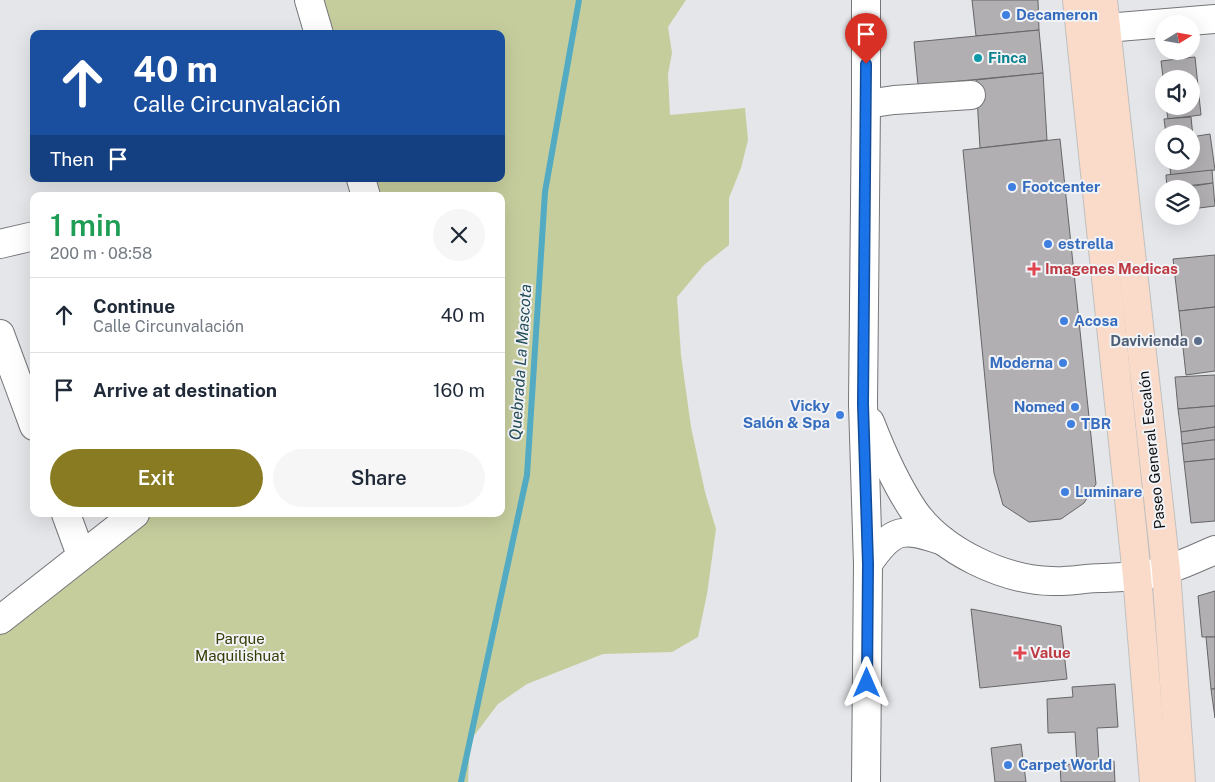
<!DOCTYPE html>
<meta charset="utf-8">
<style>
:root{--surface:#fff;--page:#f6f6f7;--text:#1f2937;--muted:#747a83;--line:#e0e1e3;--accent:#887b21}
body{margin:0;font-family:"Public Sans",sans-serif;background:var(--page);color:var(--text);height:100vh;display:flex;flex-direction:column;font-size:19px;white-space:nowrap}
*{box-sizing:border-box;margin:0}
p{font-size:16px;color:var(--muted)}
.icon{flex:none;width:28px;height:28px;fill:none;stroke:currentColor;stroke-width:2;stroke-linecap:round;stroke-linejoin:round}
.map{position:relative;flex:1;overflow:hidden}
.drawer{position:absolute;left:30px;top:192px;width:475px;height:325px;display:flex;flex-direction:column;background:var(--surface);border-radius:10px;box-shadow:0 5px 20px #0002}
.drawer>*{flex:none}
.hud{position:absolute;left:30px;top:30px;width:475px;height:152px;border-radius:10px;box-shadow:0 5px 20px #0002;background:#1a4fa0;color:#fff;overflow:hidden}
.needle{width:32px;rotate:79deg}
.tools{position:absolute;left:1155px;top:15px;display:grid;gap:10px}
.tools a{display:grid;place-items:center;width:45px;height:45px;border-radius:50%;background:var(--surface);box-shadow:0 5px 20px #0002;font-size:25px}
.pin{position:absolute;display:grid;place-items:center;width:42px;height:42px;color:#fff;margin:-51px -21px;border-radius:50% 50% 50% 0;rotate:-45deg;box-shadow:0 0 5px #0007}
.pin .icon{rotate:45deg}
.me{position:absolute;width:55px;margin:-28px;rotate:0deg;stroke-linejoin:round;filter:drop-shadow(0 0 4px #0008)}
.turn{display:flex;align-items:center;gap:18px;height:105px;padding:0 20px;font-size:22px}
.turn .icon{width:65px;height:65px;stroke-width:2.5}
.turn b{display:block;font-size:35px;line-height:42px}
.then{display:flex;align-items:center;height:48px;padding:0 20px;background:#0003;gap:10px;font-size:19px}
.round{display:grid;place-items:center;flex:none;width:52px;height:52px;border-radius:26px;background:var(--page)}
.overview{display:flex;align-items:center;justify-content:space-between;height:85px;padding:0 20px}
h1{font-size:30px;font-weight:600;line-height:38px;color:#1e9e55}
.button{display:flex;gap:10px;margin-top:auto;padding:10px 20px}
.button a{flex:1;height:58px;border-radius:30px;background:var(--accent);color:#fff;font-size:20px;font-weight:600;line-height:58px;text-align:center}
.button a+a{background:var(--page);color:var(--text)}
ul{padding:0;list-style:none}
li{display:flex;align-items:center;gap:15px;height:75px;padding:0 20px;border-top:1px solid var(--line)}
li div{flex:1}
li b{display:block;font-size:19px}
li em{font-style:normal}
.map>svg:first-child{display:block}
.green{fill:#c6cd9d}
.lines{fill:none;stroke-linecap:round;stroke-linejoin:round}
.stream{stroke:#52abc3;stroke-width:6}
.building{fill:#b1afb2;stroke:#666567}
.minor-casing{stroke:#757679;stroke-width:30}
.major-casing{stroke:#c0c0c0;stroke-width:30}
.minor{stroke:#fff;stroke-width:28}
.major{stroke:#fadac8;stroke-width:28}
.route-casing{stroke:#114b97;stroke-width:12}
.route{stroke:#1a73e8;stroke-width:9}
.shop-dot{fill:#3f7fe0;stroke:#f1f3f6;stroke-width:2}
.culture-dot{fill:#0f9aa8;stroke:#f1f3f6;stroke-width:2}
.health-dot{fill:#e0444e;stroke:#f1f3f6;stroke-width:2}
.service-dot{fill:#5c6f8a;stroke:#f1f3f6;stroke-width:2}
.labels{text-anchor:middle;stroke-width:4;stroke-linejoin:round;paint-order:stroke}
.shop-label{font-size:15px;font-weight:bold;fill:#366cbe;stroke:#f1f3f6;text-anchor:start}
.culture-label{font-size:15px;font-weight:bold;fill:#0d838f;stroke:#f1f3f6;text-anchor:start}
.health-label{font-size:15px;font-weight:bold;fill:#be3a42;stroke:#f1f3f6;text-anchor:start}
.service-label{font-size:15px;font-weight:bold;fill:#4e5e75;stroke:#f1f3f6;text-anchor:end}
.street-label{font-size:15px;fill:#0c0d0e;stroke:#f1f3f6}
.park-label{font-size:15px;fill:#373c04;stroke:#f1f3f6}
.water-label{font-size:16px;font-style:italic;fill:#244d58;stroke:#f1f3f6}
</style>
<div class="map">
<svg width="1215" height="782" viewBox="0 0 1215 782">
<rect width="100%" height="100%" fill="#e4e6e9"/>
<polygon class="green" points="324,0 686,0 668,27 672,53 668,74 670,115 745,108 748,140 741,168 729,198 729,245 704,265 677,297 681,355 691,427 705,492 716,529 707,594 698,637 672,652 603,654 527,684 498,704 470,741 468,782 0,782 0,620 136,514 501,514 501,196 382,196 376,179 501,179 501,34 334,34"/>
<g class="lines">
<polyline class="stream" points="461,782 527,475 545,192 579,0"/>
</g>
<g class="building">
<polygon points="972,0 1038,0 1039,30 976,36"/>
<polygon points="1039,30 1043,73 918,85 914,42"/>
<polygon points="1195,57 1201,115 1168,119 1166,106 1191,106 1191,79 1164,79 1164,85 1161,61"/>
<polygon points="1043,73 1047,140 980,148 976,80"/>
<polygon points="1191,117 1193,137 1191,137 1191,134 1166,134 1164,119"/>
<polygon points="1210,134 1215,170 1171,176 1169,161 1191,161 1191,137"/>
<polygon points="1060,139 1096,484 1084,503 1061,519 1029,522 1003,505 994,473 963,150"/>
<polygon points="1212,170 1213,183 1167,188 1166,175"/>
<polygon points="1213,183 1215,206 1191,209 1191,189 1175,189"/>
<polygon points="1215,255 1215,307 1179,311 1173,259"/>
<polygon points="1215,307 1215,371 1186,375 1179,311"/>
<polygon points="1215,375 1215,406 1178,409 1175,377"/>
<polygon points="1215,406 1215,427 1181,432 1178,409"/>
<polygon points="1215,427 1215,440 1182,444 1181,432"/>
<polygon points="1212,440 1215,440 1215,459 1184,462 1182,444"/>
<polygon points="1215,459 1215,521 1191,523 1184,462"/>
<polygon points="1215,591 1215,637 1202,637 1198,596"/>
<polygon points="971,609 1061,626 1067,679 980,688"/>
<polygon points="1206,637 1215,637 1215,689 1211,689"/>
<polygon points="1115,684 1118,727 1097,728 1099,762 1077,764 1075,732 1048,733 1047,699 1073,697 1072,687"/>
<polygon points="1211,689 1215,689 1215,718"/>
<polygon points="1021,744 1026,782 995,782 991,748"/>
<polygon points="1114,761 1115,782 1061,782 1060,765"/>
</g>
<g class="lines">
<g class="minor-casing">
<g id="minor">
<polyline points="309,0 319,34"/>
<polyline points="866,0 866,104 863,404 868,564 866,782"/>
<polyline points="1106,28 1215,19"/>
<polyline points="866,104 894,100 971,95"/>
<polyline points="361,179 366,196"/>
<polyline points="0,244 34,236"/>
<polyline points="0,334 34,426"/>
<path d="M870,422C882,453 895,483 914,511C942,551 1003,580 1052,581C1069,582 1085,578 1101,578C1123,577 1145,577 1166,570C1182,565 1199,557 1215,550"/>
<polyline points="66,514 81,555"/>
<path d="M868,564C893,527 903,527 943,541"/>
<polyline points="0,620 135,514"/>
</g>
</g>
<g class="major-casing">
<g id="major">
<polyline points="1077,0 1137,576 1154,782"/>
<polyline points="1103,0 1166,570 1181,782"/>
</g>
</g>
<use href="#minor" class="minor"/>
<use href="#major" class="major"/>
</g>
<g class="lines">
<g class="route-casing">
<polyline id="route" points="866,64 863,404 868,564 867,683"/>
</g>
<use href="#route" class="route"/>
</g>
<g class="shop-dot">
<circle cx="1006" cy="15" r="5"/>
<circle cx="1012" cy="187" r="5"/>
<circle cx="1048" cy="244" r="5"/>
<circle cx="1064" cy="321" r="5"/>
<circle cx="1063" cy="363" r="5"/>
<circle cx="1075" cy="407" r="5"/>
<circle cx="840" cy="415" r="5"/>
<circle cx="1071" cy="424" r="5"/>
<circle cx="1065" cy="492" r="5"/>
<circle cx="1008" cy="765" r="5"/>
</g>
<circle class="culture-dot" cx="978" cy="58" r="5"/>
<g class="health-dot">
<path d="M1031.5 261.5h5v5h5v5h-5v5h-5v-5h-5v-5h5z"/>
<path d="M1017.5 645.5h5v5h5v5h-5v5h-5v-5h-5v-5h5z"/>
</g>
<circle class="service-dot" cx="1198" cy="341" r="5"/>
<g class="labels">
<g class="shop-label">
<text x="1016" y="20">Decameron</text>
<text x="1022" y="192">Footcenter</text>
<text x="1058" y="249">estrella</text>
<text x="1074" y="326">Acosa</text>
<text x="1053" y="368" text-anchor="end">Moderna</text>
<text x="830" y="411" text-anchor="end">Vicky<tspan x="830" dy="17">Salón &amp; Spa</tspan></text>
<text x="1065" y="412" text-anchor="end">Nomed</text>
<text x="1081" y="429">TBR</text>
<text x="1075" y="497">Luminare</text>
<text x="1018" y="770">Carpet World</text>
</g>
<g class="culture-label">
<text x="988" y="63">Finca</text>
</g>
<g class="health-label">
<text x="1045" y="274">Imagenes Medicas</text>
<text x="1030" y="658">Value</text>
</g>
<g class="service-label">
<text x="1188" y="346">Davivienda</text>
</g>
<g class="street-label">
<text transform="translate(1152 450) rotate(-96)" y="5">Paseo General Escalón</text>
</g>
<g class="park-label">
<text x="240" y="644">Parque<tspan x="240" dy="17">Maquilishuat</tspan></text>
</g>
<g class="water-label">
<text transform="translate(520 362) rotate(-86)" y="6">Quebrada La Mascota</text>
</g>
</g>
</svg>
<div class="tools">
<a><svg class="needle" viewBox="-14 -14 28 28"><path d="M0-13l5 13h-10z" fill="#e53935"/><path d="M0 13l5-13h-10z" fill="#747a83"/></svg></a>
<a><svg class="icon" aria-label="sound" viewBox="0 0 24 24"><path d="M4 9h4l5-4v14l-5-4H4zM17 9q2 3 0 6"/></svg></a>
<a><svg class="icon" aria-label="search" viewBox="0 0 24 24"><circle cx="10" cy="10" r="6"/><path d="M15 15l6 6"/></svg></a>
<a><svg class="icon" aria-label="layers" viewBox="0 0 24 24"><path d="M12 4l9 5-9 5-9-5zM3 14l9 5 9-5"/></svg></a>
</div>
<div class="pin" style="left:866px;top:64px;background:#d93025"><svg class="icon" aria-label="arrive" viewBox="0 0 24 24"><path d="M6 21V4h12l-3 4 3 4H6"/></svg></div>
<svg class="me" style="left:867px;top:683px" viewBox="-20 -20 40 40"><path d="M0-17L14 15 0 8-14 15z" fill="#1a73e8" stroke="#fff" stroke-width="4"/></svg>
<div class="hud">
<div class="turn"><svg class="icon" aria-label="ahead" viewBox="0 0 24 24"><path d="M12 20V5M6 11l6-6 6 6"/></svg><div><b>40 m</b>Calle Circunvalación</div></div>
<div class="then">Then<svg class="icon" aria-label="arrive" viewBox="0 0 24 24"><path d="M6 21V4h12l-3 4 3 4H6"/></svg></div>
</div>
<section class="drawer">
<div class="overview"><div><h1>1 min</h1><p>200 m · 08:58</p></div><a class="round"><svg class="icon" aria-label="close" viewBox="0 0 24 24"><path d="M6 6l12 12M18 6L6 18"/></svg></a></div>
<ul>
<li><svg class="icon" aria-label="ahead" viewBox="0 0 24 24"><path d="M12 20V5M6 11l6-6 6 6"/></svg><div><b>Continue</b><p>Calle Circunvalación</p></div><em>40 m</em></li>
<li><svg class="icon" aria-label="arrive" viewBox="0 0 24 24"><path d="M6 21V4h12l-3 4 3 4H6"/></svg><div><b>Arrive at destination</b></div><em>160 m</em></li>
</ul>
<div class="button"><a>Exit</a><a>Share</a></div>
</section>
</div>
